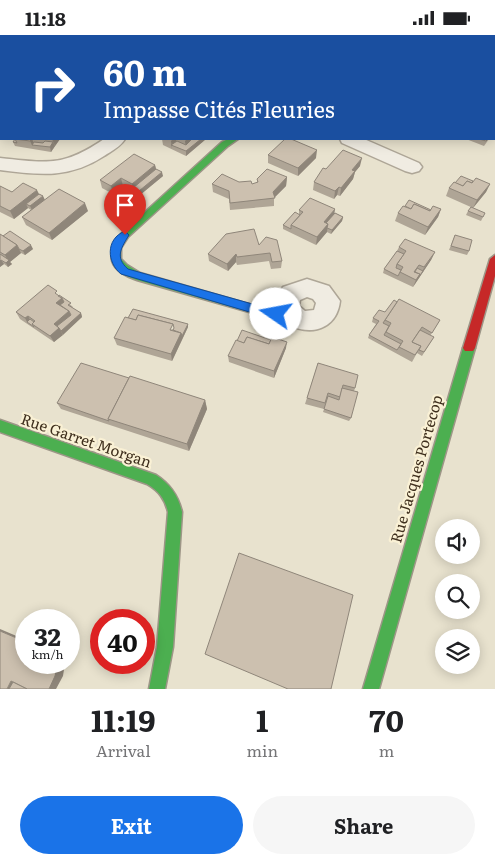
<!DOCTYPE html>
<meta charset="utf-8">
<style>
:root{--surface:#fff;--page:#f6f6f6;--text:#202124;--muted:#757577;--accent:#1a73e8}
body{margin:0;font-family:Literata,serif;background:var(--page);color:var(--text);height:100vh;display:flex;flex-direction:column;font-size:19px;white-space:nowrap}
*{box-sizing:border-box;margin:0}
p{font-size:16px;color:var(--muted)}
.icon{flex:none;width:28px;height:28px;fill:none;stroke:currentColor;stroke-width:2;stroke-linecap:round;stroke-linejoin:round}
.map{position:relative;height:654px;overflow:hidden}
.sheet{display:flex;flex-direction:column;background:var(--surface);flex:1}
.sheet>*{flex:none}
.top-card{position:absolute;left:0px;top:0px;width:495px;height:105px;box-shadow:0 2px 12px #0003;background:#1a4fa0;color:#fff;overflow:hidden}
.buttons{position:absolute;left:435px;top:484px;display:grid;gap:10px}
.buttons a{display:grid;place-items:center;width:45px;height:45px;border-radius:50%;background:var(--surface);box-shadow:0 2px 12px #0003;font-size:25px}
.speed{position:absolute;left:15px;top:574px;display:flex;gap:10px;font-size:25px;font-weight:700;text-align:center}
.speed>*{display:grid;place-content:center;width:65px;height:65px;border-radius:50%;background:var(--surface);box-shadow:0 2px 12px #0003;line-height:1}
.speed small{font-size:12px;font-weight:400}
.speed .limit{border:8px solid #d22;background:#fff;color:#111}
.pin{position:absolute;display:grid;place-items:center;width:42px;height:42px;color:#fff;margin:-51px -21px;border-radius:50% 50% 50% 0;rotate:-45deg;box-shadow:0 0 5px #0007}
.pin .icon{rotate:45deg}
.me{position:absolute;width:55px;margin:-28px;rotate:282deg;stroke-linejoin:round;filter:drop-shadow(0 0 4px #0008)}
.turn{display:flex;align-items:center;gap:18px;height:105px;padding:0 20px;font-size:22px}
.turn .icon{width:65px;height:65px;stroke-width:2.5}
.turn b{display:block;font-size:35px;line-height:42px}
.eta{display:flex;justify-content:space-evenly;align-items:center;height:85px;text-align:center}
.eta b{font-size:30px;font-weight:700;line-height:35px}
.action{display:flex;gap:10px;margin-top:auto;padding:10px 20px}
.action a{flex:1;height:58px;border-radius:30px;background:var(--accent);color:#fff;font-size:20px;font-weight:700;line-height:58px;text-align:center}
.action a+a{background:var(--page);color:var(--text)}
.status{display:flex;justify-content:space-between;align-items:center;height:35px;padding:0 25px;background:var(--surface);direction:ltr}
.status svg{height:14px;fill:currentColor}
.map>svg:first-child{display:block}
.lines{fill:none;stroke-linecap:round;stroke-linejoin:round}
.lane-casing{stroke:#aea697;stroke-width:3}
.street-casing{stroke:#aea697;stroke-width:3}
.fast-casing{stroke:#9d9687;stroke-width:3}
.jam-casing{stroke:#9d9687;stroke-width:3}
.lane{fill:#f0ece2;fill-rule:evenodd}
.street{fill:#f0ece2;fill-rule:evenodd}
.fast{fill:#4caf50;fill-rule:evenodd}
.jam{fill:#c62828;fill-rule:evenodd}
.wall{fill:#afa596}
.shaded-wall{fill:#8f867a}
.building{fill:#ccc0af;stroke:#8f867a}
.route{fill:#1a73e8;stroke:#114b97}
.labels{text-anchor:middle;stroke-width:4.5;stroke-linejoin:round;paint-order:stroke}
.street-label{font-size:15px;fill:#3f2f1d;stroke:#faf1d5}
</style>
<div class="status"><b>11:18</b><svg viewBox="0 0 49 12"><path d="M0 12V9h3v3zM5 12V6h3v6zM10 12V3h3v9zM15 12V0h3v12zM26 1h20v11H26zM47 4h2v5h-2z"/></svg></div>
<div class="map">
<svg width="495" height="654" viewBox="0 0 495 654">
<rect width="100%" height="100%" fill="#e8e2ce"/>
<g class="lines">
<g class="lane-casing">
<g id="lane">
<rect x="239" y="0" width="8" height="1"/>
<polygon points="414,0 422,0 423,1 415,1"/>
</g>
</g>
<g class="street-casing">
<g id="street">
<polygon points="181,0 202,0 203,1 182,1"/>
<rect x="494" y="66" width="1" height="10"/>
<path d="M104,104H125C121,111 112,116 104,121C69,144 40,140 0,135V123C48,128 63,132 104,104Z"/>
<polygon points="340,104 364,104 419,128 422,132 419,136 412,138 405,136 342,108"/>
<path d="M307,244L329,251L340,266C334,318 254,292 283,252ZM307,262L313,264L316,268L314,275L305,276L299,271L300,265Z"/>
</g>
</g>
<g class="fast-casing">
<g id="fast">
<path d="M228,104H238L228,111L128,202L121,213V224L127,230L140,238L263,273L276,275L290,272L295,276L294,279L276,283L263,281L137,245C109,236 104,220 122,198L222,107Z"/>
<polygon points="469,308 473,310 475,313 379,654 363,654 463,313 465,310"/>
<path d="M0,385L156,440C170,449 178,460 182,477L173,612L165,654H149L157,612L168,477C165,464 159,456 147,449L0,397Z"/>
</g>
</g>
<g class="jam-casing">
<polygon id="jam" points="495,220 495,241 475,313 473,316 465,316 463,313 490,224"/>
</g>
<use href="#lane" class="lane"/>
<use href="#street" class="street"/>
<use href="#fast" class="fast"/>
<use href="#jam" class="jam"/>
</g>
<g class="wall">
<polygon points="456,0 491,0 490,1 457,1"/>
<polygon points="15,104 60,104 51,117 15,111 13,107"/>
<polygon points="162,104 206,104 186,121 163,110"/>
<polygon points="466,104 489,104 484,111"/>
<polygon points="268,120 316,123 298,141 268,128"/>
<polygon points="155,130 156,134 163,141 140,160 123,151 113,159 102,153 100,145"/>
<polygon points="360,131 355,137 353,144 340,161 337,160 334,164 313,155 314,147 326,134"/>
<polygon points="287,142 286,151 274,163 274,171 230,175 229,164 213,157 212,149 239,147 252,149 257,148 257,144"/>
<polygon points="473,146 490,149 486,157 473,173 446,161 449,153 455,148"/>
<polygon points="0,151 12,157 39,159 43,161 44,165 88,176 52,205 26,190 22,182 31,175 28,173 14,184 0,177"/>
<polygon points="441,174 438,182 425,200 395,186 398,178 431,175"/>
<polygon points="299,175 335,178 343,182 342,186 331,199 327,197 316,210 283,194 283,190 299,179"/>
<polygon points="468,176 485,178 481,186 466,180"/>
<polygon points="0,199 3,201 33,214 25,220 21,218 10,227 12,229 8,232 4,229 0,232"/>
<polygon points="455,200 469,216 467,220 449,215"/>
<polygon points="259,210 282,226 281,233 271,234 269,226 237,230 236,227 228,236 209,226 208,219"/>
<polygon points="399,212 435,217 431,225 413,252 383,238 384,234 397,216"/>
<polygon points="59,260 73,272 72,273 81,278 82,282 54,307 20,284 16,277"/>
<polygon points="385,277 440,285 430,301 434,302 422,321 417,318 412,327 368,303 369,300 376,289 372,287 373,283"/>
<polygon points="188,292 172,326 117,310 114,303"/>
<polygon points="286,313 274,343 229,327 228,321"/>
<polygon points="318,328 355,353 354,356 351,383 349,386 323,377 324,374 305,369"/>
<polygon points="129,343 205,365 207,374 189,416 61,374 57,368"/>
</g>
<g class="shaded-wall">
<rect x="95" y="0" width="10" height="1"/>
<polygon points="317,0 325,0 324,1 311,1"/>
<polygon points="467,0 491,0 490,1 467,1"/>
<polygon points="1,29 1,47 0,47 0,30"/>
<polygon points="32,104 35,110 32,110 34,114 30,106"/>
<polygon points="52,104 60,104 55,111"/>
<polygon points="173,104 176,104 177,110 171,110 172,114 171,106"/>
<polygon points="187,104 196,104 186,114 185,106"/>
<polygon points="201,104 206,104 186,121 186,116"/>
<polygon points="53,107 55,111 51,117 50,112"/>
<polygon points="317,115 316,123 298,141 298,133"/>
<polygon points="362,123 360,131 355,137 353,144 340,161 341,153 352,135"/>
<polygon points="155,130 157,138 133,153 132,149"/>
<polygon points="162,137 163,141 140,160 139,156"/>
<polygon points="287,142 286,151 274,163 273,157"/>
<polygon points="121,143 123,151 113,159 111,151"/>
<polygon points="490,149 486,157 473,173 477,165"/>
<polygon points="339,152 337,160 334,164 335,156"/>
<polygon points="37,155 41,163 43,161 45,165 32,175 30,171 26,169 28,173 14,184 10,176"/>
<polygon points="85,168 88,176 52,205 49,198"/>
<polygon points="335,174 334,182 328,189 327,197 316,210 317,202 324,187"/>
<polygon points="441,174 438,182 425,200 428,192"/>
<polygon points="343,182 342,186 331,199 332,195"/>
<polygon points="17,210 21,218 10,227 12,229 8,232 6,228 8,226 5,220"/>
<polygon points="31,210 33,214 25,220 23,216"/>
<polygon points="435,217 431,225 413,252 416,245"/>
<polygon points="236,219 236,227 228,236 227,229"/>
<polygon points="1,225 4,229 0,232 0,226"/>
<polygon points="62,263 66,271 62,274 56,268"/>
<polygon points="69,276 72,283 60,294 63,300 54,307 50,301 54,289"/>
<polygon points="81,278 82,282 63,300 61,296"/>
<polygon points="28,281 32,288 27,287 25,283"/>
<polygon points="188,289 188,292 172,326 171,319 181,298"/>
<polygon points="287,307 286,313 274,343 274,336"/>
<polygon points="205,365 207,374 189,416 187,409"/>
<polygon points="0,594 26,605 26,607 0,596"/>
<polygon points="58,628 65,628 63,641 56,654 49,654"/>
<polygon points="11,646 37,654 7,654"/>
</g>
<g class="building">
<polygon points="0,0 20,0 22,1 1,1 1,29 0,30"/>
<polygon points="20,0 59,0 57,1 22,1"/>
<polygon points="66,0 95,0 98,1 64,1"/>
<polygon points="293,0 317,0 311,1 294,1"/>
<polygon points="363,0 395,0 397,1 359,1"/>
<polygon points="494,81 495,81 495,92 494,94"/>
<polygon points="15,104 32,104 30,106"/>
<polygon points="15,104 17,108 13,107"/>
<polygon points="192,104 201,104 186,116 171,110 177,106 186,110"/>
<polygon points="285,104 291,104 317,115 298,133 268,120"/>
<polygon points="479,104 488,104 486,106"/>
<polygon points="45,106 53,107 50,112 32,110 34,107 43,108"/>
<polygon points="343,115 362,123 352,135 355,136 341,153 339,152 335,156 314,147 323,133 326,134"/>
<polygon points="134,119 155,130 132,149 121,143 111,151 100,145"/>
<polygon points="156,134 162,137 139,156 133,153"/>
<polygon points="267,134 287,142 273,157 275,163 230,168 229,156 212,149 222,139 239,147 251,146 252,149 258,147 257,144"/>
<polygon points="461,141 473,146 472,148 467,146 463,151 455,148"/>
<polygon points="476,143 490,149 477,165 449,153 454,147 463,151 467,146 472,148"/>
<polygon points="23,148 37,155 10,176 0,171 0,151 12,157"/>
<polygon points="59,154 85,168 49,198 22,182"/>
<polygon points="39,159 43,161 30,171 26,169"/>
<polygon points="310,163 335,174 324,187 328,189 317,202 291,190 303,177 299,175"/>
<polygon points="409,165 431,175 430,176 414,169 411,174 405,171"/>
<polygon points="414,169 430,176 433,171 441,174 428,192 398,178 403,171 411,174"/>
<polygon points="471,172 485,178 483,182 468,176"/>
<polygon points="295,177 300,180 291,190 291,194 283,190"/>
<polygon points="335,178 343,182 332,195 327,193 328,189 326,188"/>
<polygon points="254,194 259,210 266,202 277,205 282,226 272,227 270,218 237,222 236,219 227,229 208,219 226,199"/>
<polygon points="10,196 31,210 23,216 19,214 17,210 3,201"/>
<polygon points="0,199 17,210 5,220 0,217"/>
<polygon points="455,200 472,205 469,216 451,211"/>
<polygon points="405,204 435,217 424,232 419,230 414,237 420,239 416,245 400,237 403,232 397,229 406,216 399,212"/>
<polygon points="397,216 404,219 397,229 396,233 401,235 398,241 384,234"/>
<polygon points="0,219 9,225 6,228 1,225 0,226"/>
<polygon points="417,233 423,236 418,243 420,239 415,237"/>
<polygon points="48,250 57,256 55,258 62,263 56,268 69,276 54,289 59,293 50,301 32,289 35,286 28,281 25,283 16,277"/>
<polygon points="59,260 71,268 68,270 81,278 61,296 59,293 57,291 71,280 69,276 60,270 64,267 62,263 58,261"/>
<polygon points="399,264 440,285 432,298 422,292 412,307 421,311 415,320 399,312 403,306 386,297 391,288 385,285"/>
<polygon points="394,265 397,267 383,288 389,291 384,300 401,309 397,315 369,300 379,286 373,283 379,275 385,277"/>
<polygon points="133,274 188,289 182,301 181,298 173,295 174,293 173,289 138,280 136,285 128,283"/>
<polygon points="138,280 173,289 170,295 181,298 171,319 114,303 125,282 136,285"/>
<polygon points="30,284 34,287 32,289 34,292 27,287"/>
<polygon points="242,295 271,305 269,309 247,302 244,308 237,306"/>
<polygon points="420,295 434,302 424,317 419,315 421,311 412,307"/>
<polygon points="247,302 269,309 272,302 287,307 274,336 228,321 236,305 244,308"/>
<polygon points="81,328 129,343 108,384 109,386 57,368"/>
<polygon points="318,328 358,340 355,353 343,350 340,362 328,358 325,368 307,363"/>
<polygon points="130,341 205,365 187,409 108,384"/>
<polygon points="342,353 358,357 351,383 324,374 328,361 339,365"/>
<polygon points="239,518 353,560 331,654 288,654 205,619"/>
<polygon points="0,596 26,607 26,628 58,628 55,641 49,654 27,654 11,646 7,654 0,654"/>
<polygon points="13,647 27,654 9,654"/>
</g>
<path class="route" d="M125,196L129,200C122,212 114,222 128,234L263,272L280,276L282,279L280,282L263,281L121,239C107,228 105,204 125,196Z"/>
<g class="labels">
<g class="street-label">
<text transform="translate(86 406) rotate(19)" y="5">Rue Garret Morgan</text>
<text transform="translate(417 434) rotate(-74)" y="5">Rue Jacques Portecop</text>
</g>
</g>
</svg>
<div class="buttons">
<a><svg class="icon" aria-label="sound" viewBox="0 0 24 24"><path d="M4 9h4l5-4v14l-5-4H4zM17 9q2 3 0 6"/></svg></a>
<a><svg class="icon" aria-label="search" viewBox="0 0 24 24"><circle cx="10" cy="10" r="6"/><path d="M15 15l6 6"/></svg></a>
<a><svg class="icon" aria-label="layers" viewBox="0 0 24 24"><path d="M12 4l9 5-9 5-9-5zM3 14l9 5 9-5"/></svg></a>
</div>
<div class="speed"><div>32<small>km/h</small></div><div class="limit">40</div></div>
<div class="pin" style="left:125px;top:200px;background:#d93025"><svg class="icon" aria-label="arrive" viewBox="0 0 24 24"><path d="M6 21V4h12l-3 4 3 4H6"/></svg></div>
<svg class="me" style="left:276px;top:279px" viewBox="-20 -20 40 40"><circle r="19" fill="#fff"/><path d="M0-13L10 11 0 6-10 11z" fill="#1a73e8"/></svg>
<div class="top-card">
<div class="turn"><svg class="icon" aria-label="right" viewBox="0 0 24 24"><path d="M7 20v-9h11M14 6l5 5-5 5"/></svg><div><b>60 m</b>Impasse Cités Fleuries</div></div>
</div>
</div>
<section class="sheet">
<div class="eta">
<div><b>11:19</b><p>Arrival</p></div>
<div><b>1</b><p>min</p></div>
<div><b>70</b><p>m</p></div>
</div>
<div class="action"><a>Exit</a><a>Share</a></div>
</section>
